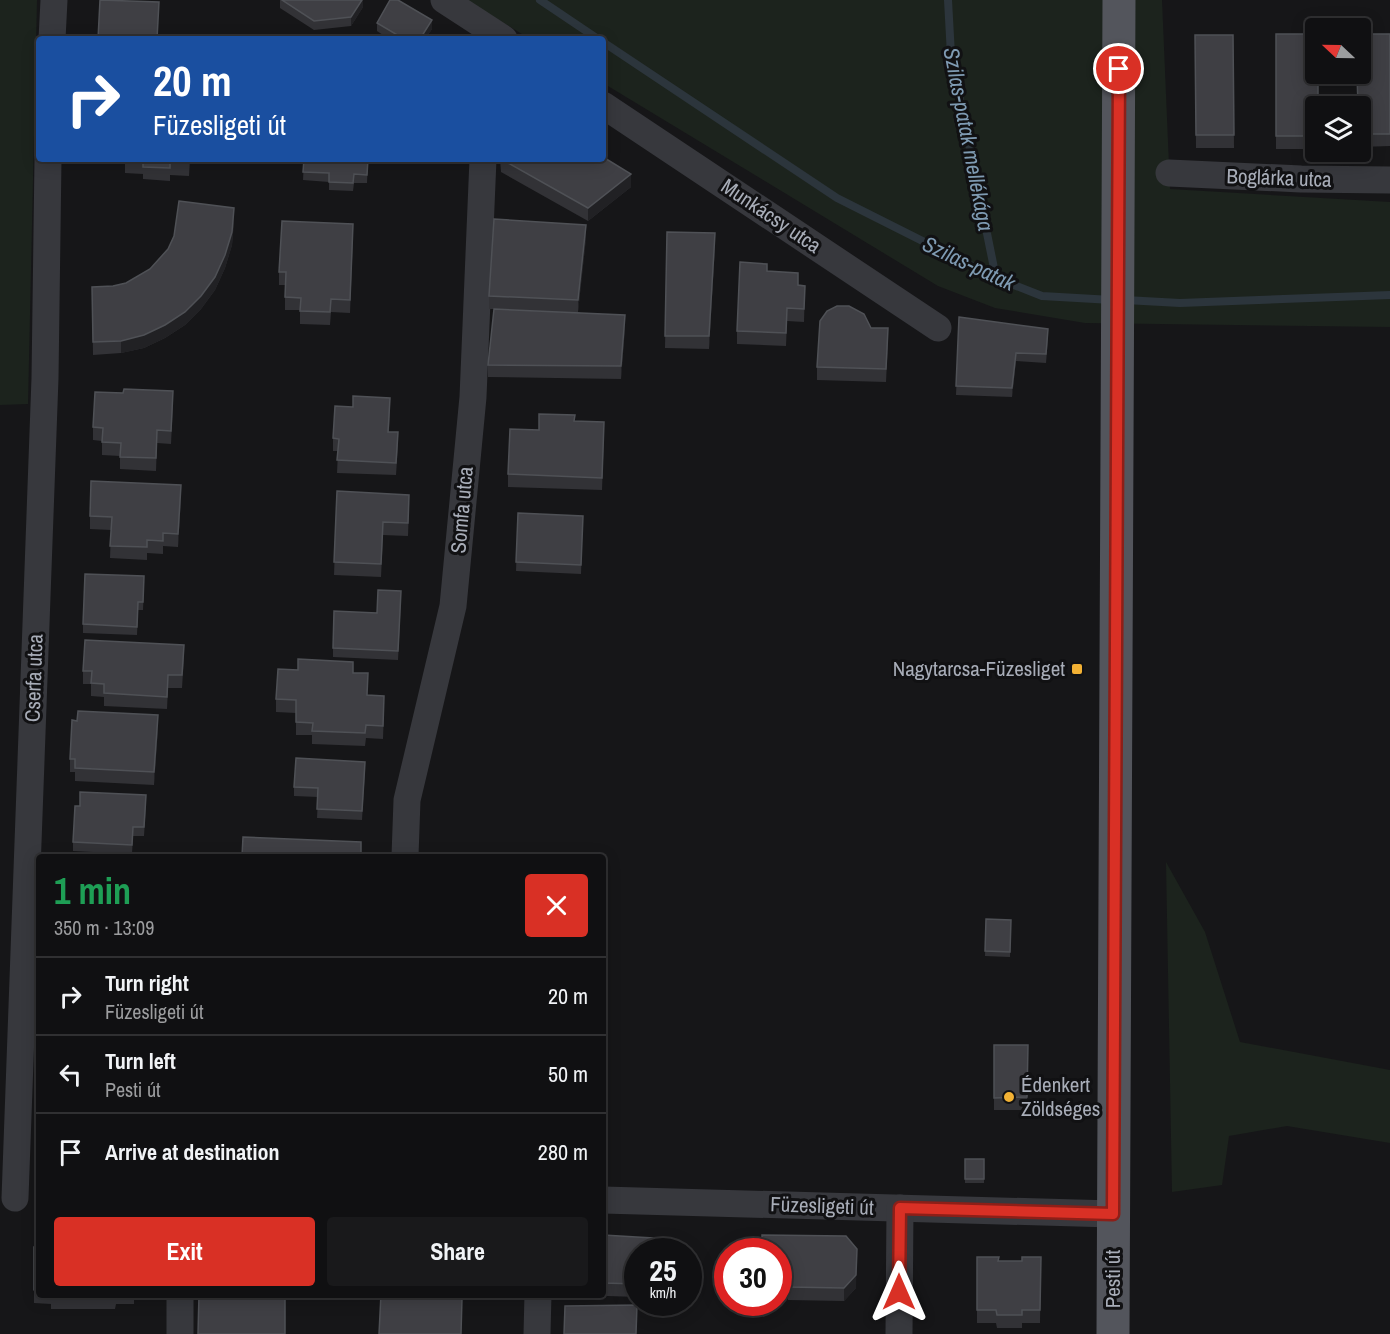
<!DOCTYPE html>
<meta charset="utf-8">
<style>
:root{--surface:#101012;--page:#19191b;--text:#f1f3f6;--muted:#9c9d9f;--line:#303032;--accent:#d93025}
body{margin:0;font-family:"Archivo Narrow",sans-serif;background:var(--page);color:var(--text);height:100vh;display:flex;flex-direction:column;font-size:22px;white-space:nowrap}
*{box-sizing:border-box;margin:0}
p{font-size:20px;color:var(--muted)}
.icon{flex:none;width:33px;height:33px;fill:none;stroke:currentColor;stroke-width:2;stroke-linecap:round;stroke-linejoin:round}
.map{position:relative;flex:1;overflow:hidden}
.details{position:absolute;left:36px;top:854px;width:570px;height:444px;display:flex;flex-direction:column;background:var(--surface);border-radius:6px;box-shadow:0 3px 15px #0003,0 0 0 2px var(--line)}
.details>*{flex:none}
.banner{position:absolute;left:36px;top:36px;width:570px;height:126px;border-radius:6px;box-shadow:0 3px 15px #0003,0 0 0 2px var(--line);background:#1a4fa0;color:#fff;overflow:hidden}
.needle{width:39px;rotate:292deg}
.tools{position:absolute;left:1305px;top:18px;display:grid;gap:12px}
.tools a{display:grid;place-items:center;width:66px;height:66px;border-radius:6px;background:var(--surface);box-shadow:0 3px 15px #0003,0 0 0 2px var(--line);font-size:30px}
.speed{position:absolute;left:624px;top:1238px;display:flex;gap:12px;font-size:30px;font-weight:700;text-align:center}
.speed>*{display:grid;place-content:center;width:78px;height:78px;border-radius:50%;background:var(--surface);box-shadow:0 3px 15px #0003,0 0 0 2px var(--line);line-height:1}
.speed small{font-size:15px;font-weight:400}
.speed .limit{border:9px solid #d22;background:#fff;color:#111}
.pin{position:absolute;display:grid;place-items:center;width:51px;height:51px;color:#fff;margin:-26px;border:3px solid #fff;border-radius:50%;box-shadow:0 2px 6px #0007}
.me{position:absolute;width:66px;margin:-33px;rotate:0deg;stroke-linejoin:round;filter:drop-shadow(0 0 4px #0008)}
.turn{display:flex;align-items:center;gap:21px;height:126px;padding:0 18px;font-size:27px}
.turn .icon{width:78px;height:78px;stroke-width:2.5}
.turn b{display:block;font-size:42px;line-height:51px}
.round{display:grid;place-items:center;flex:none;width:63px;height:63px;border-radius:6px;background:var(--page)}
.head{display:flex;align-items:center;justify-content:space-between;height:102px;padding:0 18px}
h1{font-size:36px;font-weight:700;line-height:45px;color:#1e9e55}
.cta{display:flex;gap:12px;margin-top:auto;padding:12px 18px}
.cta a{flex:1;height:69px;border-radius:6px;background:var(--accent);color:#fff;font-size:24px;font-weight:700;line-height:69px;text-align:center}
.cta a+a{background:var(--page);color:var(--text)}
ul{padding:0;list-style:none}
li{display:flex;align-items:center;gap:18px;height:78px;padding:0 18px;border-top:2px solid var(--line)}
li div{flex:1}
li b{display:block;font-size:22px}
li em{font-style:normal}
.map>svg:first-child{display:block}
.green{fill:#1c231d}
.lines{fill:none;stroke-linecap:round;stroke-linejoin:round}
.stream{stroke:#2c353c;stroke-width:8}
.minor{stroke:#37383d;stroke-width:27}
.major{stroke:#53555c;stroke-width:33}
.wall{fill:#323236}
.shaded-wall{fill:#212124}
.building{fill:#3f3f44;stroke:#4f5156;stroke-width:1.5}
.route-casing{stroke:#8d1f18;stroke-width:15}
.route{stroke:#d93025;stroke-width:10}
.poi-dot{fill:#f2b134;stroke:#111113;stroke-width:2}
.labels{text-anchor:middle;stroke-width:6;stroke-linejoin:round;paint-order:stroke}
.street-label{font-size:21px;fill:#a8adb8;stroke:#111113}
.poi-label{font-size:21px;fill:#a8adb8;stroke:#111113;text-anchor:end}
.water-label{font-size:22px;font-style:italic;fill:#7f9bb3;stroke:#111113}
</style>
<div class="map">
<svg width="1390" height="1334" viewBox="0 0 1390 1334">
<rect width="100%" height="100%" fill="#161618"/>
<g class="green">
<polygon points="0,0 37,0 28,404 0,405"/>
<polygon points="466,0 1162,0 1170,189 1390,202 1390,327 1085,323 995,308 938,286 603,83 603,39 530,39"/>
<polygon points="1166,862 1205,932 1240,1042 1390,1070 1390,1143 1287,1126 1229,1136 1222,1185 1172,1192"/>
</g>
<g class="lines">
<g class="stream">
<polyline points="540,0 598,39"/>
<polyline points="948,0 951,55 996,278"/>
<polyline points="603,42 837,198 996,278 1042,296 1112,300"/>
<polyline points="1125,300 1180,303 1390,295"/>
</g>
<g class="minor">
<polyline points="444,0 504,39"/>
<polyline points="52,39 54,0"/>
<polyline points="603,105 938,328"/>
<polyline points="1169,173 1301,179 1390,180"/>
<polyline points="405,856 407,800 453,606 473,397 483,159"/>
<polyline points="15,1198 45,378 48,159"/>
<polyline points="603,1200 1113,1214"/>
<polyline points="180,1334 180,1294"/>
<polyline points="537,1334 538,1294"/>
<polyline points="899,1334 900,1208"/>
</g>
<polyline class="major" points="1113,1334 1119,0"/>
</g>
<g class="wall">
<polygon points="280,0 363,0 363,7 351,26 314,30 280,8"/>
<polygon points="377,23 432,29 425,39 389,39 377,31"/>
<polygon points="1276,34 1316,106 1316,149 1276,149"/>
<polygon points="1390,34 1390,146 1360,147 1360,106"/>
<polygon points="1195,35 1233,35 1234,148 1196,148"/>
<polygon points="125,159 190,159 189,176 170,175 170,181 143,179 143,174 125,173"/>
<polygon points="304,159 368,159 367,183 354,183 353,191 329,190 329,182 303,180"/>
<polygon points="500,159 603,159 631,187 588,221 501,172"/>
<polygon points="234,221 232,245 225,268 215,290 201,309 185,325 165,338 144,348 121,353 93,355 92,287 113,286 126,283"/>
<polygon points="667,232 715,246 709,349 665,348"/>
<polygon points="353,237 350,313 331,312 330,325 300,324 300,310 285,310 285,285 279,285 279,272"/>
<polygon points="586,238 578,312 625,328 621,379 488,377 488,365 494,309 489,309 489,296"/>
<polygon points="767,271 798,285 805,286 804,322 787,321 786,346 737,344 737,331"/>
<polygon points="959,317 1048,338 1046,363 1016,361 1012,397 956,395"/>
<polygon points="871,328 888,341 886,382 817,380 817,367"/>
<polygon points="173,404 171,444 157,443 156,471 120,469 120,456 102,455 102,441 93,440 93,427"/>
<polygon points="390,411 389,432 398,445 396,475 337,473 338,451 333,451 333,438"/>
<polygon points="575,421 604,435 602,490 508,487 508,474 539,430"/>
<polygon points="337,491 409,508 408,536 383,535 381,577 334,575"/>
<polygon points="181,498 178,547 163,546 163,554 147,553 147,560 110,558 111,530 90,529 90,516"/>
<polygon points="518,513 583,516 581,574 516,571"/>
<polygon points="144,585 143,610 138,610 137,635 83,633 83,624"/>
<polygon points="401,600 398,660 333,657 333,648 377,613"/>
<polygon points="184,657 182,688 168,688 167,709 104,706 104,697 91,696 91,684 83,684 83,671"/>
<polygon points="353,673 368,696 384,709 383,739 366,738 365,746 312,744 312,735 296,735 296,713 276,712 276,699"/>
<polygon points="158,728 154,785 75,781 75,772 70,772 70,759"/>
<polygon points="365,771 362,820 317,818 318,797 294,796 294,787"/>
<polygon points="146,804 144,836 133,836 132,854 73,851 73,842"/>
<polygon points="986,919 1011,920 1010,957 985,956"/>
<polygon points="994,1045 1028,1045 1027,1110 994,1110"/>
<rect x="965" y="1159" width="19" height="24"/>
<polygon points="603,1235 653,1251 638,1251 638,1297 577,1295 603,1294"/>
<polygon points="34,1247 39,1247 39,1294 134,1294 134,1304 116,1304 115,1309 51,1309 51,1304 34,1303"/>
<polygon points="778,1251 856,1288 844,1301 788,1300 788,1288 778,1288"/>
<polygon points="977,1257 998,1261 1022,1261 1041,1257 1040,1323 1022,1323 1022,1328 997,1328 996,1323 977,1323"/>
</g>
<g class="shaded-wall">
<polygon points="362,0 363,0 363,7 351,26 351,17"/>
<polygon points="432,20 432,29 425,39 420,39"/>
<polygon points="631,174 631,187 588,221 588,208"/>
<polygon points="234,208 234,221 232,245 225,268 215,290 201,309 185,325 165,338 144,348 121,353 121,341"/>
<polygon points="586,225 586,238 578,312 578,300"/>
<polygon points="715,233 715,246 709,349 709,336"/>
<polygon points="625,315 625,328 621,379 621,366"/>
<polygon points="1016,353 1016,361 1012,397 1012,388"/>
<polygon points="181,485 181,498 178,547 178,534"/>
<polygon points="158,715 158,728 154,785 154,772"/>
<polygon points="857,1249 856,1288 844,1301 844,1288"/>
</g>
<g class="building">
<polygon points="100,0 159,2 157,39 98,39"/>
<polygon points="282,0 362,0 351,17 314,21"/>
<polygon points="390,0 398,0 432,20 420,39 404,39 377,23"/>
<polygon points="1276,34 1316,34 1316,74 1318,74 1318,106 1316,106 1316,136 1276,136"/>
<polygon points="1360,34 1390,34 1390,134 1360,134 1360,106 1358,106 1357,74 1360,74"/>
<polygon points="1195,35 1233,35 1234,135 1196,135"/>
<polygon points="603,157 631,174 588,208 501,159 603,159"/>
<polygon points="125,159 189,159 189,163 170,162 170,168 143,167 143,161 125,160"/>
<polygon points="304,159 368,159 367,175 354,174 353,183 329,182 329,173 303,172"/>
<polygon points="179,201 234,208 232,232 225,255 215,277 201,296 185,312 165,325 144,335 121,341 93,342 92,287 113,286 126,283 150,269 168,249 174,236"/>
<polygon points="494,219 586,225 578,300 489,296"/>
<polygon points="282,221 353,224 350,300 331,299 330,312 300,311 301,298 285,297 286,272 279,272"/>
<polygon points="667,232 715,233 709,336 665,336"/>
<polygon points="740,262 767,264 767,271 798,273 798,285 805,286 804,309 787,308 786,333 737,331"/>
<polygon points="837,306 849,306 864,314 871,328 888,328 886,369 817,367 820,321 827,311"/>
<polygon points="494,309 625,315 621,366 488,365"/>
<polygon points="959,317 1048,329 1046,354 1016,353 1012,388 956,386"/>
<polygon points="124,389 173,391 171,431 157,430 156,458 120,457 121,443 102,442 103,428 93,427 95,392 123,393"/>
<polygon points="353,396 390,398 388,432 398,432 396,463 337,460 339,439 333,438 335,406 353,407"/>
<polygon points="539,414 575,415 574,421 604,422 602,478 508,474 510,429 539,430"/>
<polygon points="91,481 181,485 178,534 163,533 163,541 147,540 147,547 110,546 112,517 90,516"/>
<polygon points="337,491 409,495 408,523 383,522 381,564 334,562"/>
<polygon points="518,513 583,516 581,565 516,562"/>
<polygon points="85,574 144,576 143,602 138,602 137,627 83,624"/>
<polygon points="378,590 401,591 398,651 333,648 334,611 377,613"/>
<polygon points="85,640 184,645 182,675 168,675 167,697 104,693 104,684 91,683 92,671 83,671"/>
<polygon points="298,659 353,662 353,673 368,673 367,695 384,696 383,726 366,725 365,733 312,731 313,723 296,722 296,700 276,699 278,669 298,670"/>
<polygon points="78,711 158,715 154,772 75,768 75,759 70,759 72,720 77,721"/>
<polygon points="296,758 365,762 362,811 317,809 318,788 294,787"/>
<polygon points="80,792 146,795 144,827 133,827 132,845 73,842 75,806 80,806"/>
<polygon points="243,837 361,842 361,856 242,856"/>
<polygon points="986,919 1011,920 1010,952 985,951"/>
<polygon points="994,1045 1028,1045 1027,1097 994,1098"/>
<rect x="965" y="1159" width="19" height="20"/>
<polygon points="603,1235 653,1238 652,1251 638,1251 638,1284 603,1283"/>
<polygon points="762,1235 846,1236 857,1249 856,1275 844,1288 788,1287 788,1275 778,1275 778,1251 762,1251"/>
<polygon points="34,1247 39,1247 39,1291 34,1290"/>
<polygon points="977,1257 999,1257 998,1261 1022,1261 1022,1257 1041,1257 1040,1310 1022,1310 1022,1315 997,1315 996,1310 977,1310"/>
<polygon points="51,1294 115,1294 115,1297 51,1296"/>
<polygon points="199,1294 285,1294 285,1334 198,1334"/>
<polygon points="381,1294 405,1294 462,1298 461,1334 379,1334"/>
<polygon points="637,1305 636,1334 564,1334 565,1306"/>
</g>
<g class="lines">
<g class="route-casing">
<polyline id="route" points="899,1292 900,1208 1113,1214 1119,69"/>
</g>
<use href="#route" class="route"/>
</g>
<g class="poi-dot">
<rect x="1071" y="663" width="12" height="12" rx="3"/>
<circle cx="1009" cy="1097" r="6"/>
</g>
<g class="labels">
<g class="street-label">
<text transform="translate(1279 178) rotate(2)" y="7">Boglárka utca</text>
<text transform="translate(771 216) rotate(34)" y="7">Munkácsy utca</text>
<text transform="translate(462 510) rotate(-85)" y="7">Somfa utca</text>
<text transform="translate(34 678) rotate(-88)" y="7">Cserfa utca</text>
<text transform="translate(822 1206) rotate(2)" y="7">Füzesligeti út</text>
<text transform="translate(1113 1279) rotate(-90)" y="7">Pesti út</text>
</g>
<g class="poi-label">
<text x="1065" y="676">Nagytarcsa-Füzesliget</text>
<text x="1021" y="1092" text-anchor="start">Édenkert<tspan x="1021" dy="24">Zöldséges</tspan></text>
</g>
<g class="water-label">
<text transform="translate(969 139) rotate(79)" y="8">Szilas-patak mellékága</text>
<text transform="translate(969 263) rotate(25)" y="8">Szilas-patak</text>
</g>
</g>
</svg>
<div class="tools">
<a><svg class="needle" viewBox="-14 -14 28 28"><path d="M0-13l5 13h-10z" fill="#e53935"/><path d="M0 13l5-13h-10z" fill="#9c9d9f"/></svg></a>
<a><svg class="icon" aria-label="layers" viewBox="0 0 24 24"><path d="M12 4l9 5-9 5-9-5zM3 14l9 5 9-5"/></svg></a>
</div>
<div class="speed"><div>25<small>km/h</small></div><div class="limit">30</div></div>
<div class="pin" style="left:1119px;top:69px;background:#d93025"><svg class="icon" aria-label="arrive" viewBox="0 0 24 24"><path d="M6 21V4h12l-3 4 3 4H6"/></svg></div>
<svg class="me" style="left:899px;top:1292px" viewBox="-20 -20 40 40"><path d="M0-17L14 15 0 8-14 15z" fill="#d93025" stroke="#fff" stroke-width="4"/></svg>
<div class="banner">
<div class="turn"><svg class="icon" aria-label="right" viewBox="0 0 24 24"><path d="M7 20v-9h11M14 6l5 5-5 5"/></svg><div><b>20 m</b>Füzesligeti út</div></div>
</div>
<section class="details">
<div class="head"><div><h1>1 min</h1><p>350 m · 13:09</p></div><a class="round" style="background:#d93025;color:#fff"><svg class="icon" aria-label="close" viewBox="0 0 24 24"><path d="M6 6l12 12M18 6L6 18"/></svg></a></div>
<ul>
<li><svg class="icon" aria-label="right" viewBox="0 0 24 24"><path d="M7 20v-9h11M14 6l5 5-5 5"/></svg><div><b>Turn right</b><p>Füzesligeti út</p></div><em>20 m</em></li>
<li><svg class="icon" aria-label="left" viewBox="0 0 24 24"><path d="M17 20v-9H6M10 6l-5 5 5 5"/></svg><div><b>Turn left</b><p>Pesti út</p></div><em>50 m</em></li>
<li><svg class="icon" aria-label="arrive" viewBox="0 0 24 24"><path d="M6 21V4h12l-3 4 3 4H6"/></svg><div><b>Arrive at destination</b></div><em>280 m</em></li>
</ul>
<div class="cta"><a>Exit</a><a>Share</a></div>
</section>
</div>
